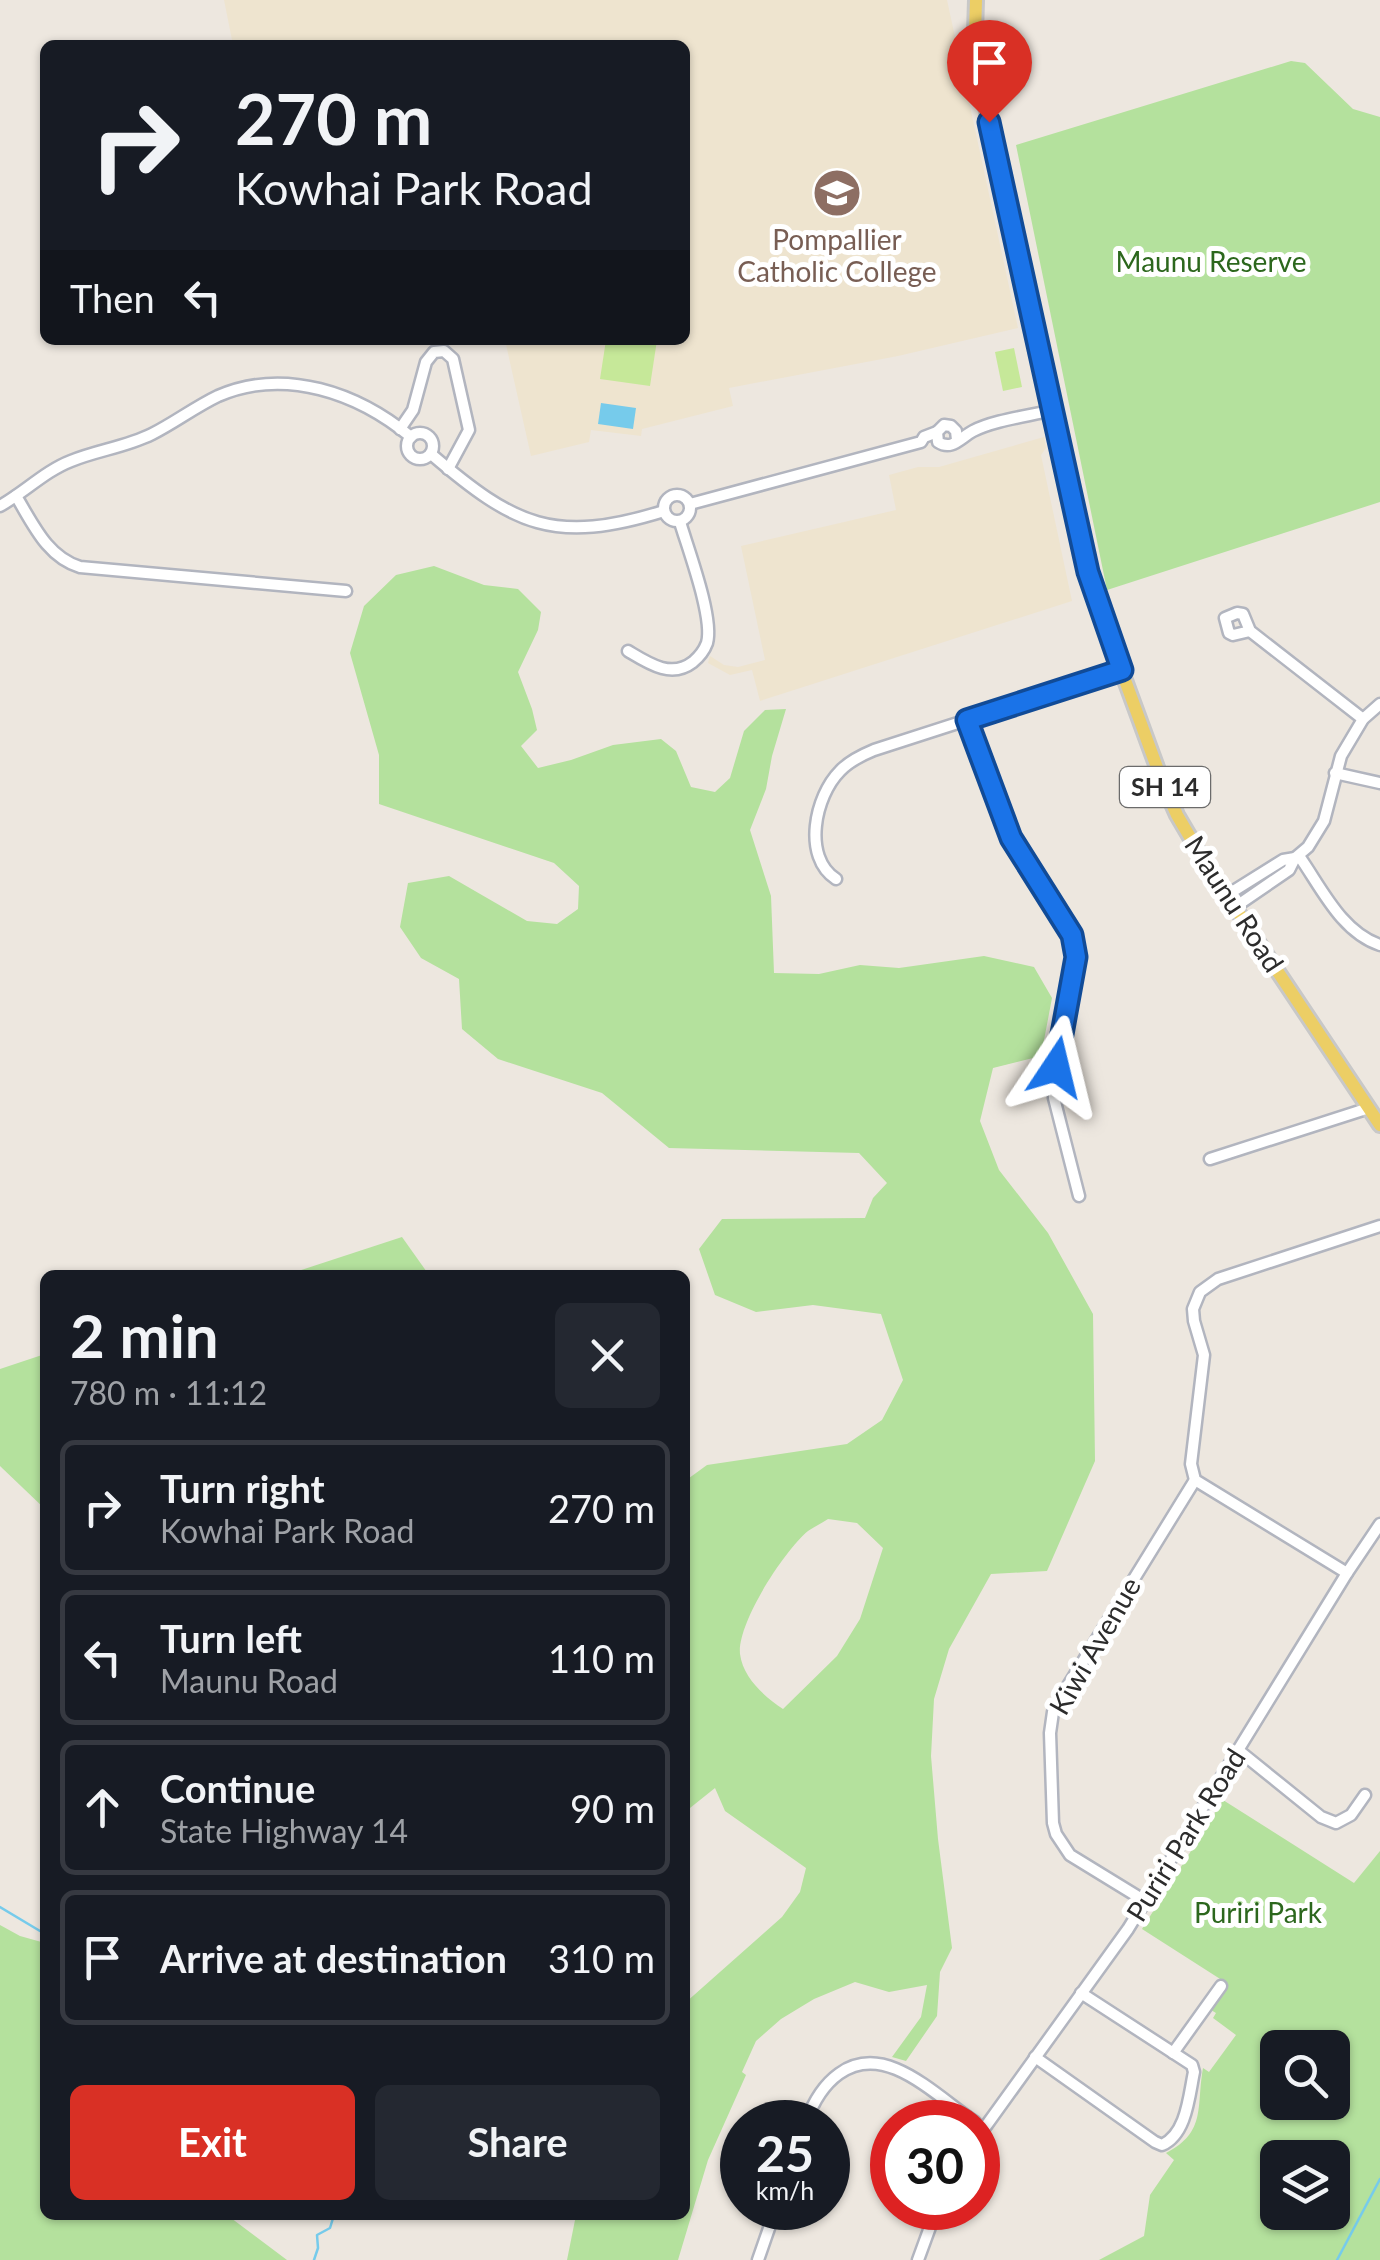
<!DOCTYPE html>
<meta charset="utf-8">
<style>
:root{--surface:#171b24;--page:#242831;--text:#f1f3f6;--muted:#9ea1a6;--line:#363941;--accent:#d93025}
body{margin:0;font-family:Lato,sans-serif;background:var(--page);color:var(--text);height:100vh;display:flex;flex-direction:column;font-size:38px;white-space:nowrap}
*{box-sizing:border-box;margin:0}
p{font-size:32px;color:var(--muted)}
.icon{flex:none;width:55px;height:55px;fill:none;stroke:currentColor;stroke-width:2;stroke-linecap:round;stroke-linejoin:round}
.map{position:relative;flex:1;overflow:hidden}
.sheet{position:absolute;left:40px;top:1270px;width:650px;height:950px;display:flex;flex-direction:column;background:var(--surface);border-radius:15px;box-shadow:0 2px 8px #0004}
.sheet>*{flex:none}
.hud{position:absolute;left:40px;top:40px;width:650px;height:305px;border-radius:15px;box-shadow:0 2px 8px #0004;background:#171b24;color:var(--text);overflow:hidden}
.tools{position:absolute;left:1260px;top:2030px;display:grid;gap:20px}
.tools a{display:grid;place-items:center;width:90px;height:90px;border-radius:15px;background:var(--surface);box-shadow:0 2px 8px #0004;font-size:50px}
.speed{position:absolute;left:720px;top:2100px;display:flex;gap:20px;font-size:50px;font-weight:700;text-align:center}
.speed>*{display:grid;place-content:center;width:130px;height:130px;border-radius:50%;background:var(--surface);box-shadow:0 2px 8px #0004;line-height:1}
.speed small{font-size:25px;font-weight:400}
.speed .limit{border:15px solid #d22;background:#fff;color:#111}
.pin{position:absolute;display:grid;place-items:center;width:85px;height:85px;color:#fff;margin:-102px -42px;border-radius:50% 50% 50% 0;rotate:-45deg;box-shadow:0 0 10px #0007}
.pin .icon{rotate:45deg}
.me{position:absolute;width:110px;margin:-55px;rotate:10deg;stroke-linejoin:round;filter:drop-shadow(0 0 8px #0008)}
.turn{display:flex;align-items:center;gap:35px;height:210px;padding:0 30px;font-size:45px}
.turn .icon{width:130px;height:130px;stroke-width:2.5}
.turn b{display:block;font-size:70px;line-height:85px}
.then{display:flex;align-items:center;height:95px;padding:0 30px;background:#0003;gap:20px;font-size:38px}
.round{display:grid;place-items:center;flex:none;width:105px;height:105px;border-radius:15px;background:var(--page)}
.head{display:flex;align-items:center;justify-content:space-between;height:170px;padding:0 30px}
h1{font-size:60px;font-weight:700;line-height:75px}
.cta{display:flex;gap:20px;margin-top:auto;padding:20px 30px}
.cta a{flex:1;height:115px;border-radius:15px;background:var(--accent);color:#fff;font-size:40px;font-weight:700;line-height:115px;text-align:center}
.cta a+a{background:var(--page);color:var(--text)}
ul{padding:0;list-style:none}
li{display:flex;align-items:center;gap:30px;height:135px;margin:0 20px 15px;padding:0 10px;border:5px solid var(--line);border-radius:15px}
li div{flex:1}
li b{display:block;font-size:38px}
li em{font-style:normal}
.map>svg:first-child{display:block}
.education{fill:#eee4cf}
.green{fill:#b4e19d;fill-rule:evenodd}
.pitch{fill:#c6e899}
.water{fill:#76cbeb}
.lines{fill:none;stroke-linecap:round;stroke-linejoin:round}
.stream{stroke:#76cbeb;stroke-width:2.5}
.minor-casing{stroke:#b2b5bf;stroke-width:15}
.major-casing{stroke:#c8c8c8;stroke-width:18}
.minor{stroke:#fff;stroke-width:10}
.major{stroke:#ecce65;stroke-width:12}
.route-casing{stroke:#114b97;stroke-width:25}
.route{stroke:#1a73e8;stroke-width:18}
.labels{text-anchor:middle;stroke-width:10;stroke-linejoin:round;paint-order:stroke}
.shield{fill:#fff;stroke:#6b6b6b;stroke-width:2.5}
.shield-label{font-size:25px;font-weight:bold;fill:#2c2c2c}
.education-label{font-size:28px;fill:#785e54;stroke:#fff}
.park-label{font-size:28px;fill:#2c671d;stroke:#fff}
.street-label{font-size:28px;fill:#2c2c2c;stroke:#fff}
</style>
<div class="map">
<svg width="1380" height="2260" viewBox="0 0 1380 2260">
<rect width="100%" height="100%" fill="#ede7df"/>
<g class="education">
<polygon points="224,0 947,0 1018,328 898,356 729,388 733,406 642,429 641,436 591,430 589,442 531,456 505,340 685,340 685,45 233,45"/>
<polygon points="1044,437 1046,448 1041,455 1072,601 760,701 752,670 730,675 708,663 710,656 724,665 738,667 765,660 741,546 896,510 889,475 918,467 939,467"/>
</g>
<g class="green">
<polygon points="1291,61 1305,63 1353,109 1380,117 1380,502 1107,590 1016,145"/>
<path d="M434,566L484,585L518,589L541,612L538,630L518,672L532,709L537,730L521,746L538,768L571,760L613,745L661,739L676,751L691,787L715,792L730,778L744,731L765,710L786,709L772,756L766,789L750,830L771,896L774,973L819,974L860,965L899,968L984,956L1034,967L1052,998L1041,1056L993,1068L980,1121L999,1170L1048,1233L1093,1314L1095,1461L1047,1571L991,1574L949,1649L934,1699L931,1756L938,1839L952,1948L940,1972L937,2016L906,2061L892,2057L921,2017L927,1985L889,1992L855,1982L814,1999L781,2019L756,2041L742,2072L746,2075L708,2160L678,2260H567L576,2215H685V2003L782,1917L800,1892L806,1868L725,1811L715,1788L685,1812V1481L707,1465L847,1444L882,1420L903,1380L881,1314L813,1305L756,1312L715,1295L699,1249L722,1219L865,1218L873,1198L887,1183L859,1153L669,1148L602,1093L498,1059L462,1029L459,979L421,958L400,927L408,883L449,876L527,921L557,924L578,909L579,886L554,863L379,804V755L350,653L364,606L396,575ZM828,1519L857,1523L883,1548L860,1619L837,1656L783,1709C765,1697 743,1678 740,1654C737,1623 784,1551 808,1531C814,1527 822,1523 828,1519Z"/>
<polygon points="402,1237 429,1275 286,1275"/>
<polygon points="45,1354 45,1509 0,1466 0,1369"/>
<path d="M1223,1800L1354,1883L1380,1851V2260H1099L1144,2236L1150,2195L1174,2160L1166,2153C1207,2132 1196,2106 1203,2068L1209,2072L1236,2035L1213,2018L1216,2013L1211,2010L1228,1984L1142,1929ZM1278,2048H1332V2102H1278ZM1278,2158H1332V2212H1278Z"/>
<polygon points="0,1925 20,1936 45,1943 45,2215 227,2215 287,2260 0,2260"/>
</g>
<g class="pitch">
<polygon points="606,340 657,340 650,386 600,379"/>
<polygon points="1014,348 1022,387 1003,391 995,352"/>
</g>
<polygon class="water" points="601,403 636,408 633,429 598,424"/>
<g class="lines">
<g class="stream">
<polyline points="0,1907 45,1934"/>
<polyline points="314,2260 318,2248 317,2235 330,2228 334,2215"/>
<polyline points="1337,2260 1380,2179"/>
</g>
<g class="minor-casing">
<g id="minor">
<polyline points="400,429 413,410 426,362 434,352 444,351 453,359 469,430 448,469"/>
<circle cx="420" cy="446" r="13"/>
<path d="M957,440L956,431L951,426L944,425L937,432L938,442C952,451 960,438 973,431C994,420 1029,416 1053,410"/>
<path d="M431,454C515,526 554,545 664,511"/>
<circle cx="677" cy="508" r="13"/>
<path d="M16,496C33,524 47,557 80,567L346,591"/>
<polyline points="690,504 921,442 924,437 937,432"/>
<path d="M0,506C25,492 45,471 71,461C98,450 126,447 152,434C174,423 195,407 218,396C285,367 358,393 411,437"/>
<polyline points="1250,631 1233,635 1229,633 1225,618 1237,613 1243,614 1250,631 1363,719"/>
<path d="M628,651C648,663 671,679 693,662C699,657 704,651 707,643C714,618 688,549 680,522"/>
<polyline points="967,720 1011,838 1066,925 1075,945 1074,969 1054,1084 1054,1098 1079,1196"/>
<polyline points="1335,773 1380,783"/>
<path d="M1299,856C1321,887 1341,932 1380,945"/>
<path d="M836,879C802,857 815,796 840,771C849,761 862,755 874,750L1122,670"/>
<polyline points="1227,895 1283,860 1295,858"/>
<polyline points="1235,907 1289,870 1295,858 1308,847 1324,821 1341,756 1363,719 1380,704"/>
<polyline points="1210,1159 1369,1108"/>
<polyline points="1347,1573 1195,1480 1191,1464 1204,1355 1194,1321 1193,1309 1200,1292 1218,1279 1380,1226"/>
<polyline points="1238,1750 1321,1817 1336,1823 1351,1815 1365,1795"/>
<polyline points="1145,1901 1070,1855 1056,1834 1053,1823 1050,1733 1053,1712 1058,1702 1195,1480"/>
<polyline points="1173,2053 1221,1986"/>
<path d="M1035,2057L1155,2142L1162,2145C1187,2134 1189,2095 1194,2072L1192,2065L1081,1993"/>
<path d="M806,2122C820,2083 850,2050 896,2069C923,2080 951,2106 975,2122"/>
<polyline points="978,2137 1128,1929 1347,1573 1380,1524"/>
<polyline points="758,2260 776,2208"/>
<polyline points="918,2260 937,2208"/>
</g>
</g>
<g class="major-casing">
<polyline id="major" points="976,0 975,33 982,89 1084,552 1093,593 1162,781 1177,815 1204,861 1380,1125"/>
</g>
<use href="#minor" class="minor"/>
<use href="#major" class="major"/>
</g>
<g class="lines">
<g class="route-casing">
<polyline id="route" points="989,122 1088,572 1122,670 967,720 1011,838 1072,935 1076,957 1056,1067"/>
</g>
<use href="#route" class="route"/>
</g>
<defs>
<g id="school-disc" transform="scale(2.5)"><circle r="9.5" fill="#8d6e63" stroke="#fff"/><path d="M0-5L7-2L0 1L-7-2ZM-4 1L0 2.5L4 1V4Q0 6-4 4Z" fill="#fff"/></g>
</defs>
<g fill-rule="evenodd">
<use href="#school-disc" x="837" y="193"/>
</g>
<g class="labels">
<rect class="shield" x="1120" y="767" width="90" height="40" rx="8"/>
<g class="shield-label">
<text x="1165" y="796">SH 14</text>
</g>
<g class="education-label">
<text x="837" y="250">Pompallier<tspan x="837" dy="32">Catholic College</tspan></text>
</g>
<g class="park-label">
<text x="1211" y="272">Maunu Reserve</text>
<text x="1258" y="1923">Puriri Park</text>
</g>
<g class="street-label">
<text transform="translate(1234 904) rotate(57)" y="10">Maunu Road</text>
<text transform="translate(1095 1646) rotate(-60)" y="10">Kiwi Avenue</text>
<text transform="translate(1186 1835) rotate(-58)" y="10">Puriri Park Road</text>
</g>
</g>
</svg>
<div class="tools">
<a><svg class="icon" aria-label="search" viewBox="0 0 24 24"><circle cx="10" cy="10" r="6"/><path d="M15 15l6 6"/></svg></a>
<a><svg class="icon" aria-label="layers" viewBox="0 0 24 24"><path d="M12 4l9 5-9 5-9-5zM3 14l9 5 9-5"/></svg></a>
</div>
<div class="speed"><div>25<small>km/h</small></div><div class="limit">30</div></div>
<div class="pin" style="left:989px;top:122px;background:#d93025"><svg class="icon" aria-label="arrive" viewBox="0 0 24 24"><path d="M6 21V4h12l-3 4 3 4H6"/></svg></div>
<svg class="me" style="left:1056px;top:1067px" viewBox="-20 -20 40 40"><path d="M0-17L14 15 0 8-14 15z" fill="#1a73e8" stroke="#fff" stroke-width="4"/></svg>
<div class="hud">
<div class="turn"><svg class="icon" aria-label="right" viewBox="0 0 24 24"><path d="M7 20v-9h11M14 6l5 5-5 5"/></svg><div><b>270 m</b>Kowhai Park Road</div></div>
<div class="then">Then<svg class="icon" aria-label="left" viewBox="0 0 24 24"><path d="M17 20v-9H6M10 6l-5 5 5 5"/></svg></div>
</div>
<section class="sheet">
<div class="head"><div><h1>2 min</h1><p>780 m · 11:12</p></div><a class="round"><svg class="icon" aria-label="close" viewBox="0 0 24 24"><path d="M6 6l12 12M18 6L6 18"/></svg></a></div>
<ul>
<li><svg class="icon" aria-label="right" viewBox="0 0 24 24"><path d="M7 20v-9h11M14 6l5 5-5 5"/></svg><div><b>Turn right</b><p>Kowhai Park Road</p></div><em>270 m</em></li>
<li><svg class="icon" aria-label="left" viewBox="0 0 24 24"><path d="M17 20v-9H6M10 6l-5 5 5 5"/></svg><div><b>Turn left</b><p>Maunu Road</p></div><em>110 m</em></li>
<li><svg class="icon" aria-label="ahead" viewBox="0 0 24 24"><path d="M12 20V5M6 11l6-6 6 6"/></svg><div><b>Continue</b><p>State Highway 14</p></div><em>90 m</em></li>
<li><svg class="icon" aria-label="arrive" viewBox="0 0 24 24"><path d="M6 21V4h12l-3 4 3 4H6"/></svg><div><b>Arrive at destination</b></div><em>310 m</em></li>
</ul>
<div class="cta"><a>Exit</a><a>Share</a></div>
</section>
</div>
